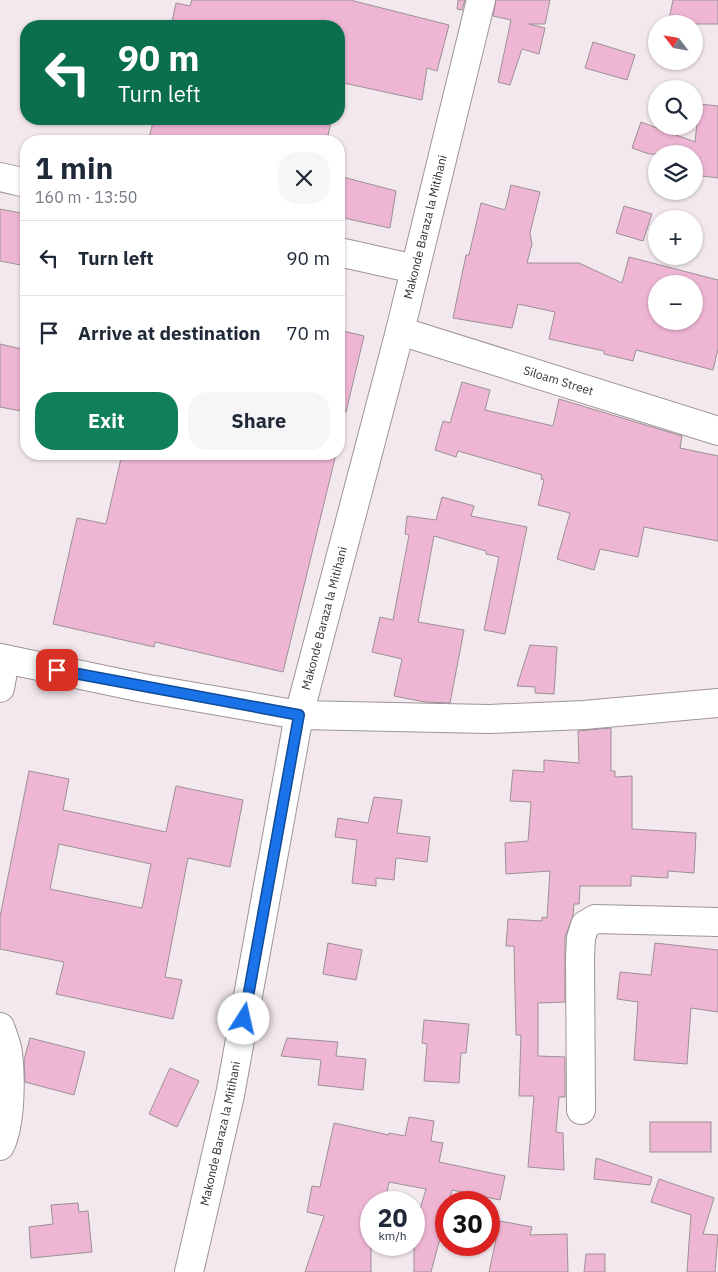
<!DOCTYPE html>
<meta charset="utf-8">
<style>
:root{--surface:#fff;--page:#f6f6f7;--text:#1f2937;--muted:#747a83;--line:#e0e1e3;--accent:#0f7f5c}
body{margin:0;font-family:"IBM Plex Sans",sans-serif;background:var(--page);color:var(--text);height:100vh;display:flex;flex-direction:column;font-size:19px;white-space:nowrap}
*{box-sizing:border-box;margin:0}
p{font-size:16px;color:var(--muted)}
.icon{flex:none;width:28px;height:28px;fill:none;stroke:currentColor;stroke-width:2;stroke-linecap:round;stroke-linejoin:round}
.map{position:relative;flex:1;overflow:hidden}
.panel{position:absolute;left:20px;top:135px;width:325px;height:325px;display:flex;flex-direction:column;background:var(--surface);border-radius:20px;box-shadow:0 1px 4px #0004}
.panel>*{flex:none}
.top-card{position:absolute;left:20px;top:20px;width:325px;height:105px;border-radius:20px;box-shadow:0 1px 4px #0004;background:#0b6e4f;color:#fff;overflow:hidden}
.needle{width:32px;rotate:301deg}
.controls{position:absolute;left:648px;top:15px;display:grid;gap:10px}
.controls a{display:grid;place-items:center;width:55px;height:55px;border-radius:50%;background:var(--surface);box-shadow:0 1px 4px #0004;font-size:25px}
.speed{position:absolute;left:360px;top:1191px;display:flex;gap:10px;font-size:25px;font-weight:700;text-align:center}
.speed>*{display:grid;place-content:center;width:65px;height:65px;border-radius:50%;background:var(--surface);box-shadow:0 1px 4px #0004;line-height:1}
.speed small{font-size:12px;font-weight:400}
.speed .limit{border:8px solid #d22;background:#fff;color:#111}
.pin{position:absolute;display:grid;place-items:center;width:42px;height:42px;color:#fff;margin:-21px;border-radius:10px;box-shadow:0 2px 8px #0006}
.me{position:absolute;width:55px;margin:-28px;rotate:10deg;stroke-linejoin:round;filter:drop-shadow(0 0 4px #0008)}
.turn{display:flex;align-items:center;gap:18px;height:105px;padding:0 15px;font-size:22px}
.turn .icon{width:65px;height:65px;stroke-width:2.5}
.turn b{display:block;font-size:35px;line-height:42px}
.round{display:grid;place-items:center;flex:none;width:52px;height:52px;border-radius:20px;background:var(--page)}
.summary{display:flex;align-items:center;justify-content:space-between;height:85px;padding:0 15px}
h1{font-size:30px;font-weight:700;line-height:38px}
.action{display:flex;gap:10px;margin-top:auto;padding:10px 15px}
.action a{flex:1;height:58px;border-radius:20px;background:var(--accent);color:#fff;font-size:20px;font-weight:700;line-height:58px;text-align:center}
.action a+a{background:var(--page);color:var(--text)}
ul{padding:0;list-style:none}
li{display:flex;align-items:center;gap:15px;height:75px;padding:0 15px;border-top:1px solid var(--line)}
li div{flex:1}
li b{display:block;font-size:19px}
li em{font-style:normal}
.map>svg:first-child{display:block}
.building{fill:#efb6d4;stroke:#9b9196;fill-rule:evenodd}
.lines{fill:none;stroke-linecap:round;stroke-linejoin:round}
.minor-casing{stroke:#9e9499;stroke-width:30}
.minor{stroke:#fff;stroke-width:28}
.route-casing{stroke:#114b97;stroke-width:12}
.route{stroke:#1a73e8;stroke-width:9}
.labels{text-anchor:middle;stroke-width:4;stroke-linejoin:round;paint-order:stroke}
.street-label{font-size:12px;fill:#353133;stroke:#fff6fa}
</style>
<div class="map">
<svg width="718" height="1272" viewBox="0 0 718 1272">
<rect width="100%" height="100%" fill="#f3e8ed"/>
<g class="building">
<polygon points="192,0 350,0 449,25 437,71 427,68 422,100 339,82 339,26 171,26 176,3 190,6"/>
<polygon points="458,0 465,0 462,10 457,9"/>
<polygon points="496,0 550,0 545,24 529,24 545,28 539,54 522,49 510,85 498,82 511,20 493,16"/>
<polygon points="673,0 718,0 718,24 668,24"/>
<polygon points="593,42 635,55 627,80 585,68"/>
<polygon points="699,104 718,106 718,178 694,175 694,154 649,154 632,148 641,122 695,142"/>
<polygon points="154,119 320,119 331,121 327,141 148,141"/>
<polygon points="339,176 396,191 390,228 339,217"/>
<path d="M511,185L540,192L530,233L532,244L527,263H579L622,283L629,257L718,280V349L713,370L636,350L633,361L604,354V351L549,339L555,312L518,304L512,328L453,318L466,255H469L481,203L505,210ZM656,284H694V321H656Z"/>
<polygon points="624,206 652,214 643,241 616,233"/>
<polygon points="0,209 26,214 26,266 0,261"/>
<polygon points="339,330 364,336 346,412 339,411"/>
<polygon points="0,344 26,350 26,412 0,407"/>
<polygon points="462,382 490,390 485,410 553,426 559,399 682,436 680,448 718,456 718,541 644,527 638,557 600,549 594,570 557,559 570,513 538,505 544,480 541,479 542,475 458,451 456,457 435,450 443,421 450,423"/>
<polygon points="122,454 336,454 283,672 155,642 154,647 53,624 77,518 106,524"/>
<polygon points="442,497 474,506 471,516 527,527 505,634 484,630 499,557 486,554 486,551 434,536 418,622 464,630 450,703 425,702 394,696 402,659 372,652 380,617 393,620 409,535 405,534 407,516 436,520"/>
<polygon points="530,645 557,647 554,694 535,693 535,687 517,686"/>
<polygon points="611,728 611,771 615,771 615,777 632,776 632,829 696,833 694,873 668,871 668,878 631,876 631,886 580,886 579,904 574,904 573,916 565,937 565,1002 538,1003 538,1056 565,1057 565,1097 559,1097 556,1132 563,1133 564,1170 528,1167 534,1096 519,1096 521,1035 516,1035 514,946 506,946 508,919 542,921 542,917 547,918 550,871 506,874 505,843 528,841 531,802 510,801 513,770 544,772 544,760 579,763 578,731"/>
<path d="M29,771L69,779L63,810L166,832L176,786L243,800L230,867L188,858L165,977L182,980L173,1019L56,994L64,962L0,949V917ZM59,844L151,864L142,908L50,889Z"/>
<polygon points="374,797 402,800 397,833 430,837 427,862 396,858 394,880 376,878 376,886 352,883 357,840 335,837 338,818 368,823"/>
<polygon points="328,943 362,950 356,980 323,974"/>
<polygon points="655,943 718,950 718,1012 691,1008 687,1064 634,1060 638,1002 617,999 620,972 651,975"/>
<polygon points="424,1020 469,1024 466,1053 461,1053 459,1083 424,1081 427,1044 422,1043"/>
<polygon points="30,1038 85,1052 74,1095 25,1082 24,1060"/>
<polygon points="287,1038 338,1042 336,1056 366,1059 363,1090 318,1085 321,1060 281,1056"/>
<polygon points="170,1068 199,1081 177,1127 149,1114"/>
<polygon points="409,1117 434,1121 431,1141 443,1143 439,1162 505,1176 500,1200 452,1190 449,1202 446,1202 446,1216 431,1272 414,1272 414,1230 426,1189 389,1182 385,1202 371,1202 371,1272 305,1272 324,1216 307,1212 312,1186 320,1187 334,1123 389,1135 389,1133 405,1136"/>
<rect x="650" y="1122" width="61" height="30"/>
<polygon points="596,1158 652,1177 650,1185 594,1179"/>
<polygon points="659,1179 714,1198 703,1234 718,1235 715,1272 687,1272 691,1215 651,1202"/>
<polygon points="78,1203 79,1212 88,1211 92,1252 31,1258 29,1227 53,1224 51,1205"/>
<polygon points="500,1221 532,1227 530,1235 567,1234 568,1272 489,1272"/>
<polygon points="586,1254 605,1254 605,1272 584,1272"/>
</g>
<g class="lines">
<g class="minor-casing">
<g id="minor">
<polyline points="0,177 26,183"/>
<polyline points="339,252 415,269"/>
<path id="s1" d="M400,331L718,431"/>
<polyline points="0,658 143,688 299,715 489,719 584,715 718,703"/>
<polyline points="0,688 5,660"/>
<path d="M0,1027C3,1035 7,1045 8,1053C11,1078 11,1124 0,1146"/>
<polyline points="581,1110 580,957 581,938 585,925 595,919 718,922"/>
<path id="s2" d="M189,1272L230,1095L299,715L400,331L481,0"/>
</g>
</g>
<use href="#minor" class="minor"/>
</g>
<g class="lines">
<g class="route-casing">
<polyline id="route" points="57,670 299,715 244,1019"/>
</g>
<use href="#route" class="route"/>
</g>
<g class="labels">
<g class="street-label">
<text dy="4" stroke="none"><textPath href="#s2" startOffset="1072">Makonde Baraza la Mitihani</textPath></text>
<text dy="4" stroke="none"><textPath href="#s1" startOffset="166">Siloam Street</textPath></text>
<text dy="4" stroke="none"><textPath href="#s2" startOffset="668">Makonde Baraza la Mitihani</textPath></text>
<text dy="4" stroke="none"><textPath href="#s2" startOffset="142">Makonde Baraza la Mitihani</textPath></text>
</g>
</g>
</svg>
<div class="controls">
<a><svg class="needle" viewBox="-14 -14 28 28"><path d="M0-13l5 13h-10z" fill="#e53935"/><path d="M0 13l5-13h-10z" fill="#747a83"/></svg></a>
<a><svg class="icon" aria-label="search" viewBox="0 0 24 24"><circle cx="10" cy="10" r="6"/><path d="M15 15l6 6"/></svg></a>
<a><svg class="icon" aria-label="layers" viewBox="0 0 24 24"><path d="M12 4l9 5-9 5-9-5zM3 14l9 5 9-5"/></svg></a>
<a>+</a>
<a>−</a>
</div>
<div class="speed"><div>20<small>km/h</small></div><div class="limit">30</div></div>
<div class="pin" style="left:57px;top:670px;background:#d93025"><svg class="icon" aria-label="arrive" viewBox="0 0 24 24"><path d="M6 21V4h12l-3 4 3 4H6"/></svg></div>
<svg class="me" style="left:244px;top:1019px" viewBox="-20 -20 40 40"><circle r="19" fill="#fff"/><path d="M0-13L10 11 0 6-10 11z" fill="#1a73e8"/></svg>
<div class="top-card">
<div class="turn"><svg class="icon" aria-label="left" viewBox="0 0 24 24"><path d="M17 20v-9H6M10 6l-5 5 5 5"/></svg><div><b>90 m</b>Turn left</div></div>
</div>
<section class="panel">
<div class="summary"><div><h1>1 min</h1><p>160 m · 13:50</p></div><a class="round"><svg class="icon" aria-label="close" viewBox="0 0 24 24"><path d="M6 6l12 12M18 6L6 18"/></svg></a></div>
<ul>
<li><svg class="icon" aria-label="left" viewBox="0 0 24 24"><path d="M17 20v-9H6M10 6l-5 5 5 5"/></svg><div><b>Turn left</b></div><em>90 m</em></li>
<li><svg class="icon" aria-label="arrive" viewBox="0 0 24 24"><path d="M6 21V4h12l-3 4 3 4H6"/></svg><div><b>Arrive at destination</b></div><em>70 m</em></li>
</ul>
<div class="action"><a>Exit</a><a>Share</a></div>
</section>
</div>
